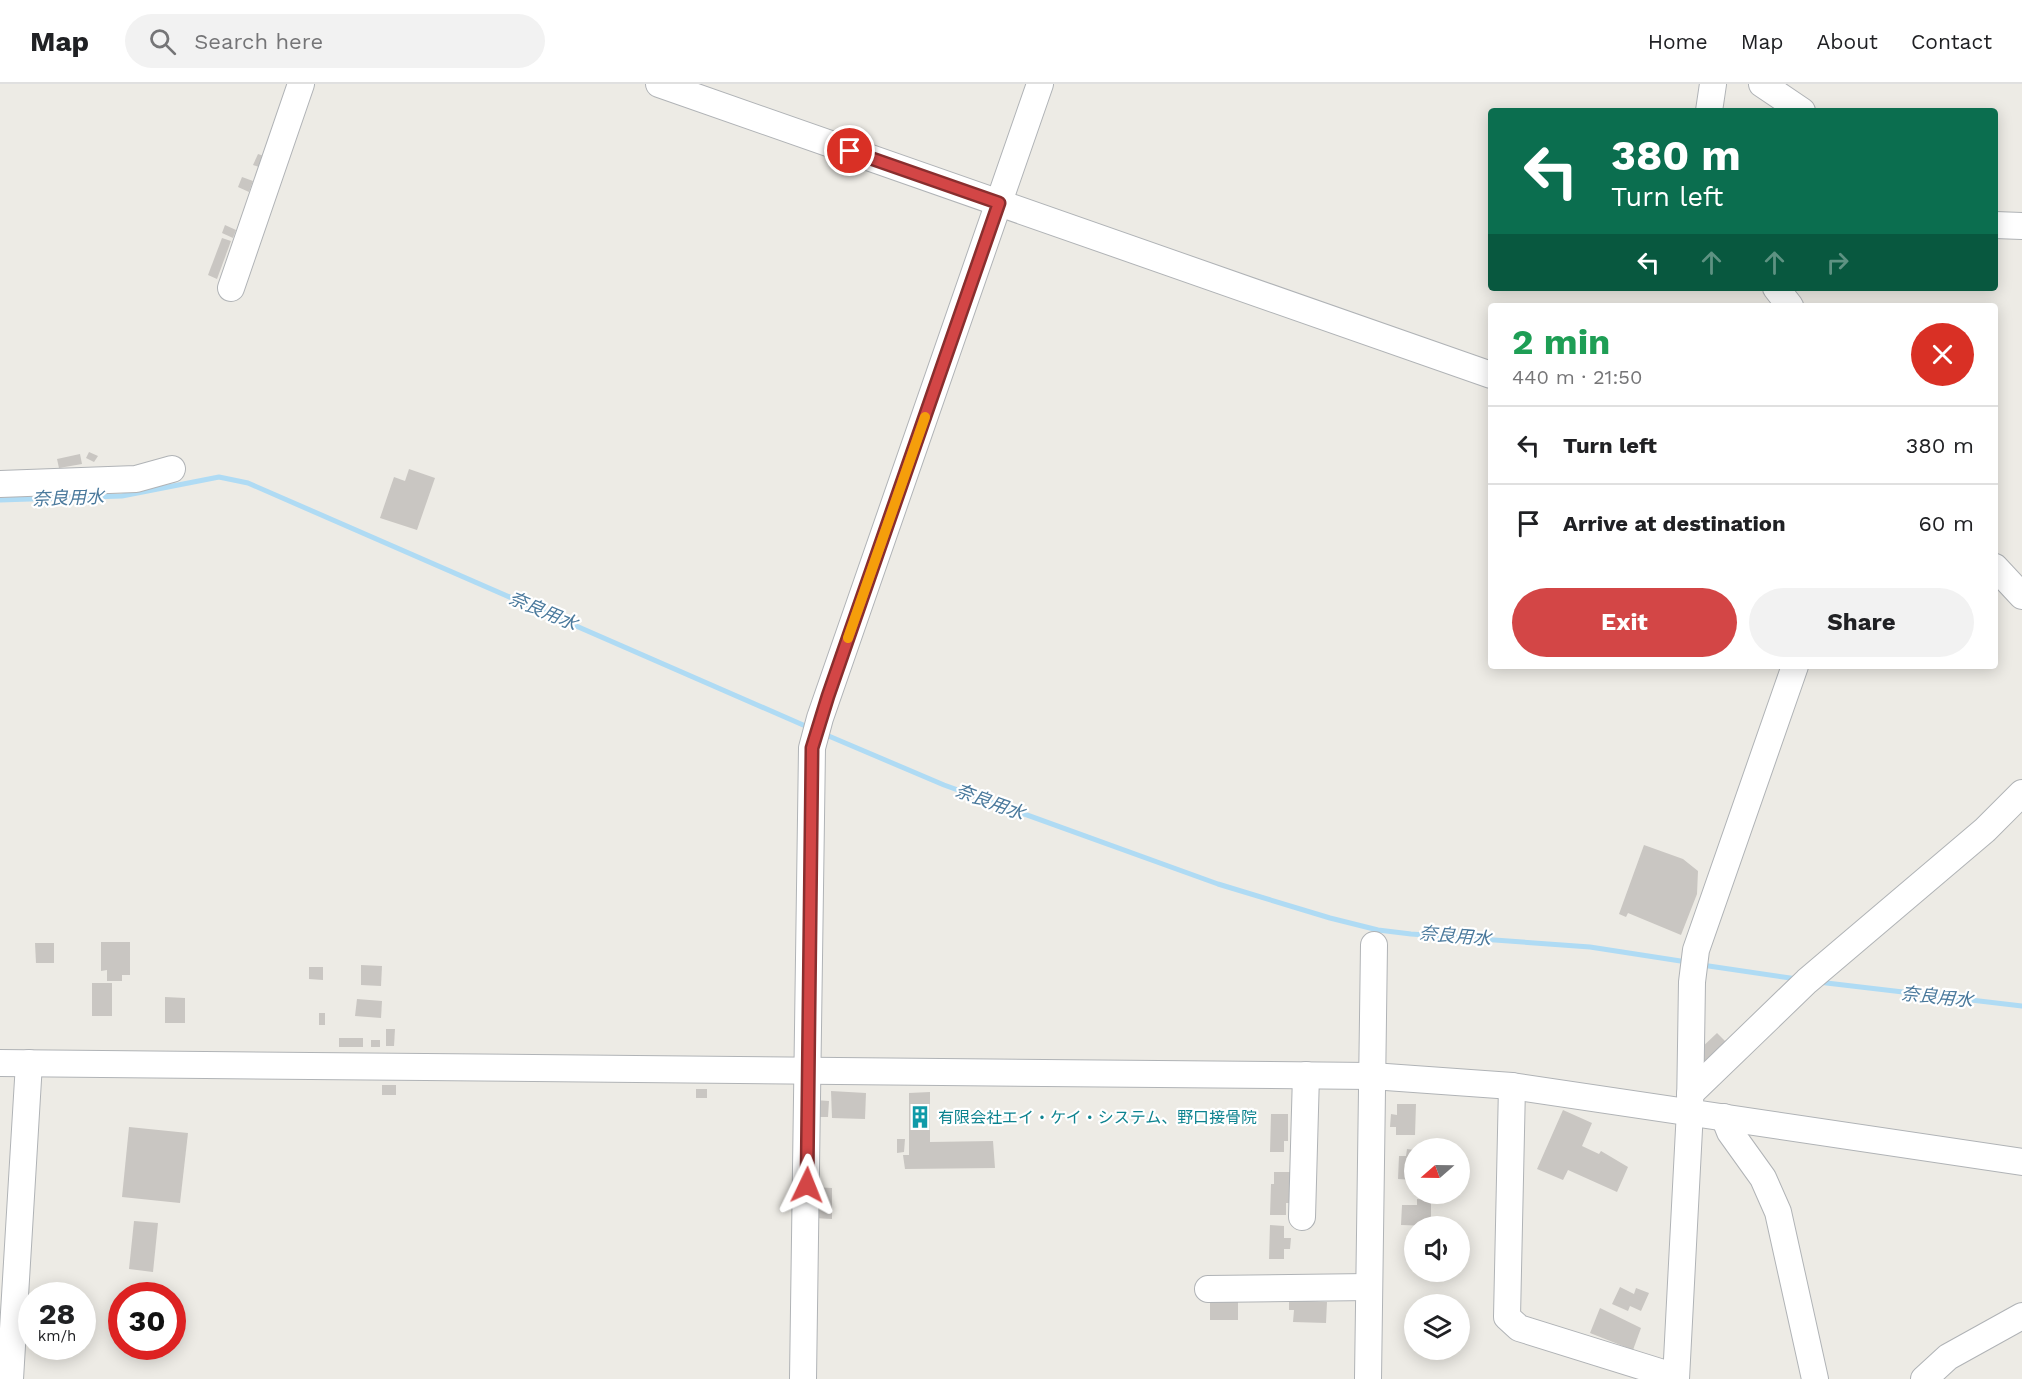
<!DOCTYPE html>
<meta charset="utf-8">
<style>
:root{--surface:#fff;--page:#f2f2f2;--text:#202124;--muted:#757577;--line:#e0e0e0;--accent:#d34646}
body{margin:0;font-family:"Work Sans","Noto Sans JP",sans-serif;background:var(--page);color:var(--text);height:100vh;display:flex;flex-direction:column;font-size:22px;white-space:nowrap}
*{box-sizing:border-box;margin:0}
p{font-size:20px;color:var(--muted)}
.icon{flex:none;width:33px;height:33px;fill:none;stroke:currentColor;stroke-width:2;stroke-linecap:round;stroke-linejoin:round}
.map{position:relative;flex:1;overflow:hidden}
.sheet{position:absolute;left:1488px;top:219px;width:510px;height:366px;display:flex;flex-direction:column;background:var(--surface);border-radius:6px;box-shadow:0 3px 15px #0003}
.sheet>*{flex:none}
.hud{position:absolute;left:1488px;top:24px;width:510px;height:183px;border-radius:6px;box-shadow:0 3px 15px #0003;background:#0b6e4f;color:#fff;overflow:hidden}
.needle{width:39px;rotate:250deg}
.controls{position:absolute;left:1404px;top:1054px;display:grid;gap:12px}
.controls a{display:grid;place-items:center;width:66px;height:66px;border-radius:50%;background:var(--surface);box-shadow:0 3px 15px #0003;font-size:30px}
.speed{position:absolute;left:18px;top:1198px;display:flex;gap:12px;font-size:30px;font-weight:700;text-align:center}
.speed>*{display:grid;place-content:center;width:78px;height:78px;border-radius:50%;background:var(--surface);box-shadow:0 3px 15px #0003;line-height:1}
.speed small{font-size:15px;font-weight:400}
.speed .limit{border:9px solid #d22;background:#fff;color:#111}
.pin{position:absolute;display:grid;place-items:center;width:51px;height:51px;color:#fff;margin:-26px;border:3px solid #fff;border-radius:50%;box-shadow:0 2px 6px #0007}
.me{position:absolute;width:66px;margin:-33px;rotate:2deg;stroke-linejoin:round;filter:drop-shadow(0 0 4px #0008)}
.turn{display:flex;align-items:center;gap:21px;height:126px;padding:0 24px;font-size:27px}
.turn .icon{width:78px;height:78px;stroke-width:2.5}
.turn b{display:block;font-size:42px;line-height:51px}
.lanes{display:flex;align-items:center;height:57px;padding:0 24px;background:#0003;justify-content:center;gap:30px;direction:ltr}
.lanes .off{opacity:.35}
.round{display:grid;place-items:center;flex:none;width:63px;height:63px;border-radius:32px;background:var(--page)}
.summary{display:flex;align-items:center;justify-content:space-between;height:102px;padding:0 24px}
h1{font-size:36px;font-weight:700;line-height:45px;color:#1e9e55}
.primary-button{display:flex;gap:12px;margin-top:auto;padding:12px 24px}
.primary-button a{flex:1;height:69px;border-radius:36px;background:var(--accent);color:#fff;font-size:24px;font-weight:700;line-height:69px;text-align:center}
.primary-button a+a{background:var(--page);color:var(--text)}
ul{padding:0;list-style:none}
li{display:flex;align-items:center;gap:18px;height:78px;padding:0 24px;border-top:2px solid var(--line)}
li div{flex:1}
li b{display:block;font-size:22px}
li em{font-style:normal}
header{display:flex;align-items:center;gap:36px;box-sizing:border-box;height:84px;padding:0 30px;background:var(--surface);border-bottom:2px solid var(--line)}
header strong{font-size:28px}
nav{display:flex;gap:33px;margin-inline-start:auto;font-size:21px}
.search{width:420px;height:54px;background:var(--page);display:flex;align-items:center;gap:15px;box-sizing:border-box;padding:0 21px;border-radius:33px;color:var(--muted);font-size:22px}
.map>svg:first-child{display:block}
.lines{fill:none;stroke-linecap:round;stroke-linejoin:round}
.stream{stroke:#afdbf4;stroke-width:5}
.building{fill:#c9c6c2}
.minor-casing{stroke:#b0b3b6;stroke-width:28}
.minor{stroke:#fff;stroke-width:26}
.route-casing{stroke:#892e2e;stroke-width:15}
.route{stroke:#d34646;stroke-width:10}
.slow{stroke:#f59e0b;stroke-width:10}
.labels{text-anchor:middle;stroke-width:4.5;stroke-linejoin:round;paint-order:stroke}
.culture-label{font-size:16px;fill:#0d838f;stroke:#fff;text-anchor:start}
.water-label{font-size:18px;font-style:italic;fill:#4a799c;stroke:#fff}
</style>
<header>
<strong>Map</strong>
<div class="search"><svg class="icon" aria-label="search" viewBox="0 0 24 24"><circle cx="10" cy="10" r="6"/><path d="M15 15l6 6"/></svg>Search here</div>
<nav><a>Home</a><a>Map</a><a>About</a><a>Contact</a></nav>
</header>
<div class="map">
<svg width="2022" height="1295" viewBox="0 0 2022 1295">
<rect width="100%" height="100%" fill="#edebe5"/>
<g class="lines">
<g class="stream">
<polyline points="0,416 122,412 219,393 248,399 810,644"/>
<polyline points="824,650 944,701 1218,800 1330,834 1378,846 1411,850 1590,863 1687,878"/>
<polyline points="1702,881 1797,895"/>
<polyline points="1818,898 2022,922"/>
</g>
</g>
<g class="building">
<polygon points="258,70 264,72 259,83 253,81"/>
<polygon points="242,93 253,97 249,108 238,103"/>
<polygon points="225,141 236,146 233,154 222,149"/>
<polygon points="222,154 231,157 217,195 208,191"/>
<polygon points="89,368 98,372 94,378 86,374"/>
<polygon points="80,370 82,380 59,384 57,375"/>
<polygon points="409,385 435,394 417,446 380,434 394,393 405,397"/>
<polygon points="1644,761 1683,775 1698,787 1697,810 1681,851 1628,829 1626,833 1619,830"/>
<polygon points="101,858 130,858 130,891 122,891 122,897 107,897 107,886 101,887"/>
<polygon points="35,859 54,859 54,879 36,879"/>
<polygon points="361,881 382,882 381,902 361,901"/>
<polygon points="309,883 323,883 323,896 309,895"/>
<rect x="92" y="899" width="20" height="33"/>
<polygon points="165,913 185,914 185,939 165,939"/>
<polygon points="357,915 382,917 381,934 355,932"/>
<rect x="319" y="929" width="6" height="12"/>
<polygon points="386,945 395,945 394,962 386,962"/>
<polygon points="1717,949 1727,959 1706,980 1698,967"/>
<rect x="339" y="954" width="24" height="9"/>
<rect x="371" y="956" width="9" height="7"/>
<rect x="382" y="1001" width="14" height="10"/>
<rect x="696" y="1005" width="11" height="9"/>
<polygon points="831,1007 866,1009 865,1035 832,1034"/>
<polygon points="930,1008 930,1058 993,1057 995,1084 905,1085 903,1071 909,1071 909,1009"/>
<polygon points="815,1016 829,1017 828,1033 815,1033"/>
<polygon points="1397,1020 1416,1020 1415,1051 1396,1051 1396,1043 1390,1043 1391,1030 1397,1031"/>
<polygon points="1563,1026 1592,1039 1582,1062 1599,1070 1601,1067 1628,1083 1617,1108 1568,1086 1563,1096 1537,1085"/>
<polygon points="1271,1030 1288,1030 1288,1057 1284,1057 1284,1068 1270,1068"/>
<polygon points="129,1043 188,1049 180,1119 122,1113"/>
<polygon points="897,1055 905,1055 904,1068 897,1069"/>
<polygon points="1407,1065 1414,1066 1414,1096 1398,1095 1399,1072 1406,1072"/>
<polygon points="1274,1088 1290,1088 1290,1119 1286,1119 1286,1131 1270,1131 1271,1100 1274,1100"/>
<polygon points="813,1103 832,1104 832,1135 813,1134"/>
<polygon points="1417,1115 1431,1116 1431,1142 1401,1141 1402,1121 1417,1121"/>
<polygon points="134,1137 158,1139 153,1188 129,1185"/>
<polygon points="1270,1141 1284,1142 1284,1154 1291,1154 1290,1165 1284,1165 1284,1175 1269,1175"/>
<polygon points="1620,1203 1634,1210 1636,1204 1649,1209 1641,1227 1630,1222 1628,1227 1612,1220"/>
<polygon points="1210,1213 1238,1214 1238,1236 1210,1236"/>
<polygon points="1289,1216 1327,1218 1326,1239 1293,1238 1294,1226 1289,1226"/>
<polygon points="1600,1224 1641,1244 1633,1266 1590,1249"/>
</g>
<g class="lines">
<g class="minor-casing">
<g id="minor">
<polyline points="659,0 1491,291"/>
<polyline points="1762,0 1802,27"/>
<polyline points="1709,27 1713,0"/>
<polyline points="1995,141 2022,142"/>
<polyline points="231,204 301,0"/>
<polyline points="1776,204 1790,222"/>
<polyline points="0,400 136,395 172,385"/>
<polyline points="1995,483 2022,512"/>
<polyline points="0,979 1372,992 1512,1002 2022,1078"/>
<polyline points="1512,1002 1507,1233 1519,1244 1676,1293"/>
<polyline points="1690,1010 1807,897 1985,746 2022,709"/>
<polyline points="1724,1033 1730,1048 1763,1094 1778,1128 1815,1295"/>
<polyline points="1302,1133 1306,991"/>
<polyline points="1208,1205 1369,1203"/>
<polyline points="10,1295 29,979"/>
<polyline points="803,1295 812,664 820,634 1040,0"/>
<polyline points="1368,1295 1374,861"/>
<polyline points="1676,1295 1690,1026 1692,898 1696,866 1795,582"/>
<polyline points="1924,1295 1948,1273 2022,1232"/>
</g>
</g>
<use href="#minor" class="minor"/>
</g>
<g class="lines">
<g class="route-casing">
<polyline id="route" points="807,1101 812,664 828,612 999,119 850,67"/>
</g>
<use href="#route" class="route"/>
<polyline class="slow" points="848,554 925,333"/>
</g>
<defs>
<g id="building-bare" transform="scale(1.8)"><path d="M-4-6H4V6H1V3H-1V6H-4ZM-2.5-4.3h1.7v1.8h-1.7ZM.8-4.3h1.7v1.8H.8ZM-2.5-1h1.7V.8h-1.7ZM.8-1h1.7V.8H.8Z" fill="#0f9aa8" stroke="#fff" stroke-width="2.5" paint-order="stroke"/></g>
</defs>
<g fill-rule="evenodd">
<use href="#building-bare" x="920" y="1033"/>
</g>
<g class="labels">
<g class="culture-label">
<text x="938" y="1039">有限会社エイ・ケイ・システム、野口接骨院</text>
</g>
<g class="water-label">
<text transform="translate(68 414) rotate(-2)" y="6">奈良用水</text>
<text transform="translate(543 527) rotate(23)" y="6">奈良用水</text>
<text transform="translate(990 718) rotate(20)" y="6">奈良用水</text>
<text transform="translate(1455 852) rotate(5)" y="6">奈良用水</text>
<text transform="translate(1937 913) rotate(6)" y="6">奈良用水</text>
</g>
</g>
</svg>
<div class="controls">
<a><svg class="needle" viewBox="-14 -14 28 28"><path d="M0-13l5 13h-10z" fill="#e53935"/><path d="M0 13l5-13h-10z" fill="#757577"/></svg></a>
<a><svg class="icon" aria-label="sound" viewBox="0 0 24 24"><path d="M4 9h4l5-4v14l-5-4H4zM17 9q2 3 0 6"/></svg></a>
<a><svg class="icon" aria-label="layers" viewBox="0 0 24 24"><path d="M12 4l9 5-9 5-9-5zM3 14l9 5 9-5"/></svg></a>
</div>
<div class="speed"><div>28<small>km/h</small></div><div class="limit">30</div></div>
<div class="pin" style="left:850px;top:67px;background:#d93025"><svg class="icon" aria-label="arrive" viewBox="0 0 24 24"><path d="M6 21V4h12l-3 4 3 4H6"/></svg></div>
<svg class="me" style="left:807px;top:1101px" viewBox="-20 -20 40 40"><path d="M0-17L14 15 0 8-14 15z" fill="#d34646" stroke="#fff" stroke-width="4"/></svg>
<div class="hud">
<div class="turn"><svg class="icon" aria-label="left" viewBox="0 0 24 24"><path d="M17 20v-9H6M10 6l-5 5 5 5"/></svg><div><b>380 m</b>Turn left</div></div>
<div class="lanes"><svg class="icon" aria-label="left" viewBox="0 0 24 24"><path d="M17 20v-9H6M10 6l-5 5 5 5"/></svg><svg class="icon off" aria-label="ahead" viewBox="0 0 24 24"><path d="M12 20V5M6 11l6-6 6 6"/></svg><svg class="icon off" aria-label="ahead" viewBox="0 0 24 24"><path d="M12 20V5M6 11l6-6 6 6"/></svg><svg class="icon off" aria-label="right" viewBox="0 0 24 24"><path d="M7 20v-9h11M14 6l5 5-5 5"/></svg></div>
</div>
<section class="sheet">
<div class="summary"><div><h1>2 min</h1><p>440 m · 21:50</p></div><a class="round" style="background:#d93025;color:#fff"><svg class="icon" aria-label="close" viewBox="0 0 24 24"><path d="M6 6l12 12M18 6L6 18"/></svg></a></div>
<ul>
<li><svg class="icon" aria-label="left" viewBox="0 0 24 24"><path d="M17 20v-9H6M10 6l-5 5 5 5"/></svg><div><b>Turn left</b></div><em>380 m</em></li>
<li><svg class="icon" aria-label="arrive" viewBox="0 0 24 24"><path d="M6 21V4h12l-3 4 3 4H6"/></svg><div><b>Arrive at destination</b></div><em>60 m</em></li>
</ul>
<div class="primary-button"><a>Exit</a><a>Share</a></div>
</section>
</div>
